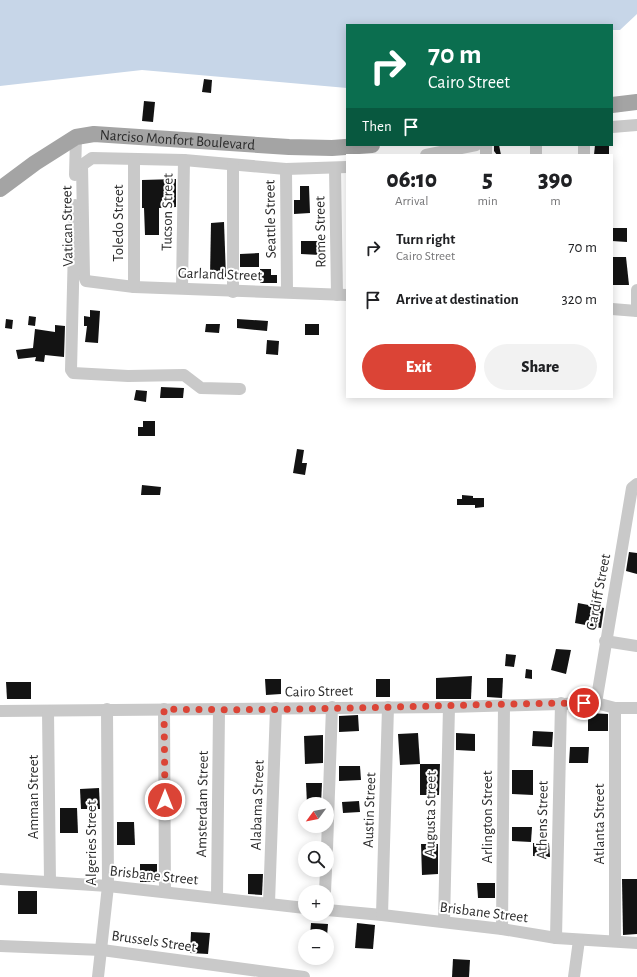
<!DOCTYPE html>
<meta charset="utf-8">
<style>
:root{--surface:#fff;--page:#f2f2f2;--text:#202124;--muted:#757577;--accent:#db4436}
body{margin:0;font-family:"Alegreya Sans",sans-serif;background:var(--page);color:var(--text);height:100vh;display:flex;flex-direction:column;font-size:15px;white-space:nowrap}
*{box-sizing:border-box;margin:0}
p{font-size:13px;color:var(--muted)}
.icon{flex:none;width:22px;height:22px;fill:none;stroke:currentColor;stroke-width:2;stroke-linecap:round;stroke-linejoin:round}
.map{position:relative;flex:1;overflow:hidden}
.panel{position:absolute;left:346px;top:154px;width:267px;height:244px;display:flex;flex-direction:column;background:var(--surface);border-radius:0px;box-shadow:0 2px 10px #0003}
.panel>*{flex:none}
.hud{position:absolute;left:346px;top:24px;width:267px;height:122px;border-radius:0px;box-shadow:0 2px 10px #0003;background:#0b6e4f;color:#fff;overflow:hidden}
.needle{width:26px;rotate:238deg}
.buttons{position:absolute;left:298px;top:797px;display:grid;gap:8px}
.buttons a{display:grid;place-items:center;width:36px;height:36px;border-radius:50%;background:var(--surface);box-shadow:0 2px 10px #0003;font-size:20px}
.pin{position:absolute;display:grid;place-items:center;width:34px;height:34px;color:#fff;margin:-17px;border:2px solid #fff;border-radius:50%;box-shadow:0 1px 4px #0007}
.me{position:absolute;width:44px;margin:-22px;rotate:0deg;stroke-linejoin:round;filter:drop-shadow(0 0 3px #0008)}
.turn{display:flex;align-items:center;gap:14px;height:84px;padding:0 16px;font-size:18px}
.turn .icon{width:52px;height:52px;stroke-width:2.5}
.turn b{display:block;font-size:28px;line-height:34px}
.then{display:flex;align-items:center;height:38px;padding:0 16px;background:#0003;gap:8px;font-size:15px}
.eta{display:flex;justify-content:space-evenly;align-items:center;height:68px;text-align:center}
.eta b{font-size:24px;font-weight:800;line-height:28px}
.button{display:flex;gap:8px;margin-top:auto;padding:8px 16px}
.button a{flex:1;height:46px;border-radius:24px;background:var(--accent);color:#fff;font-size:16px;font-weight:800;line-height:46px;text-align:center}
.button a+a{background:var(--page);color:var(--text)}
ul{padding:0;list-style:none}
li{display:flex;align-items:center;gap:12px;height:52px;padding:0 16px}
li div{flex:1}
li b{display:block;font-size:15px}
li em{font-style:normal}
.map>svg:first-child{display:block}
.water{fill:#c7d6e8}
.building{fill:#131313}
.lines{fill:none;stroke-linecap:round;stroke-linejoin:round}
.minor{stroke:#c9c9c9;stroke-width:12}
.major{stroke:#a4a4a4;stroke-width:16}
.route{stroke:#db4436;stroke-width:7;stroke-dasharray:0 12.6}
.labels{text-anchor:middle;stroke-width:4;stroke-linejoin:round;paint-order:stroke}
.street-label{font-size:15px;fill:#2c2c2c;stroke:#fff}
</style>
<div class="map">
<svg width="637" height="977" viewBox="0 0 637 977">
<rect width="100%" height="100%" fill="#fff"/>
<polygon class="water" points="0,0 637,0 637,14 620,30 612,30 612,25 347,25 347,88 142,70 0,86"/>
<g class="building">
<polygon points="204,79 212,80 211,93 202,92"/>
<polygon points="144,101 155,102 153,122 142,121"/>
<polygon points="494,145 499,145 501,155 497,155 494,151"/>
<polygon points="595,145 609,145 609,155 594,155"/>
<polygon points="176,179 176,207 159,208 159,235 145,235 144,208 142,208 142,180"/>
<polygon points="300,186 309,186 310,213 294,214 294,200 300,200"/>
<polygon points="224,222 226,277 210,277 211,223"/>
<polygon points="612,228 627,228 627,242 612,241"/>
<polygon points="301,241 320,241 320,255 301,254"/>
<polygon points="259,253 259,267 240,267 240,254"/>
<polygon points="612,257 626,257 629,285 612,285"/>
<polygon points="260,269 271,269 271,275 277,275 277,283 260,283"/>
<polygon points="90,310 100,311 98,343 85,342 87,326 84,326 84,316 90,317"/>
<polygon points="29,316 36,317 35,326 28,325"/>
<polygon points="6,319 13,320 12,329 5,328"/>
<polygon points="237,319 268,321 267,331 237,328"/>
<polygon points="206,324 220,324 219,333 205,332"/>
<rect x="305" y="324" width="14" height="11"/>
<polygon points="55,325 65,326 64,357 45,355 44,362 35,361 36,357 18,359 16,350 33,348 35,329 55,332"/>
<polygon points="267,340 279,341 278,355 266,354"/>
<polygon points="161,387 184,388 183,398 160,398"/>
<polygon points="136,390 147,391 146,402 134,400"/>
<polygon points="143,421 155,421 155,436 138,436 138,427 143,427"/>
<polygon points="297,449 304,450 302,463 307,463 305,475 293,473"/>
<polygon points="142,485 161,487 160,495 141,495"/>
<polygon points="462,495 473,496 473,498 484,498 484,507 475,508 475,505 457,505 457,499 462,499"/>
<polygon points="629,552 637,553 637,574 626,571"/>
<polygon points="578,603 604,608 601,628 575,623"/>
<polygon points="556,649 571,650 566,674 551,670"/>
<polygon points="506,654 516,655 514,667 505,666"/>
<polygon points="526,669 532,670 532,679 525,678"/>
<polygon points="472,676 471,699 436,699 436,678"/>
<polygon points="487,678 503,678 502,698 487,697"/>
<polygon points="265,679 281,679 281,694 266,695"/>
<rect x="376" y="679" width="14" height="18"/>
<polygon points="6,682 31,682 31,699 7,699"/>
<polygon points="588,713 608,714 608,731 588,731"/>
<polygon points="358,715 359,731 339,732 339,716"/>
<polygon points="533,731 553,732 552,747 532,746"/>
<polygon points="418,733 420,764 400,765 398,734"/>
<polygon points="456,733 475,734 475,751 456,750"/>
<polygon points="323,735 323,763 305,764 304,736"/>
<polygon points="570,747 589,747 588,763 569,763"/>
<polygon points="420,764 440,764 439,795 420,795"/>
<polygon points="339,766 360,766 361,780 339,781"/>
<polygon points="512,770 533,770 533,795 512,794"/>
<polygon points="306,783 322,783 321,804 307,804"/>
<polygon points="99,788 100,809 81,809 80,789"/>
<polygon points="359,801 360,812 343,813 342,802"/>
<polygon points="60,808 77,808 78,833 60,833"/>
<polygon points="117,822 134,822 135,845 117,845"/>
<polygon points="512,827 532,827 531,842 512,841"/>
<polygon points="533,843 549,843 550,857 533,856"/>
<polygon points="421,844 438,844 438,874 422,875"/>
<rect x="140" y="864" width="17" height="18"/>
<polygon points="248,874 263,874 262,895 248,894"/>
<polygon points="622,879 637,879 637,934 623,935"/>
<polygon points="477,883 495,883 495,898 478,898"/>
<rect x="18" y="891" width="19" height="23"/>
<polygon points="311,923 328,924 327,936 310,936"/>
<polygon points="357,923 375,925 373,949 355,948"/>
<polygon points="191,932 210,933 208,954 190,953"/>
<polygon points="453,959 470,960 469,977 452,977"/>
</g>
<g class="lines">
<g class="minor">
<polyline points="612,127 637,125"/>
<polyline points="486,145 486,155"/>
<polyline points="536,145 536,155"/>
<polyline points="584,145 584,155"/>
<polyline points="426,155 476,145"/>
<polyline points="347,167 286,169 184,160 92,158 82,165 84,276 86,281 134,287 347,295"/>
<polyline points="335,168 337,295"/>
<polyline points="286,169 287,292"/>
<polyline points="75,175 76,137"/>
<polyline points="75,205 71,370 73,373 128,376 184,375 201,388 240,389"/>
<polyline points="134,287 134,159"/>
<polyline points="182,288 184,160"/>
<polyline points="233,292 233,165"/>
<polyline points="612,309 637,311"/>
<polyline points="637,311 637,290"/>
<polyline points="605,641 637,646"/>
<polyline points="596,703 632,488 637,484"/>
<polyline points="164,709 165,892"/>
<polyline points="0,711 449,707 596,703 615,708 637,708"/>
<polyline points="48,711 50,882"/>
<polyline points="327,849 332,707"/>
<polyline points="0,879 108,886 305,908"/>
<polyline points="325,892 326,870"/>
<polyline points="217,897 219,710"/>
<polyline points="269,903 276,708"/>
<polyline points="327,910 382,915 502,929 556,938 637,943"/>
<polyline points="382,915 388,707"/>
<polyline points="444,922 449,707"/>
<polyline points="502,929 504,705"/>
<polyline points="556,938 561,703"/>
<polyline points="615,941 615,708"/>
<polyline points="0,946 102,950 304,977"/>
<polyline points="98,977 108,886 107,709"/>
<polyline points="574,977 579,940"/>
</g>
<g class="major">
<polyline points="612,105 637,102"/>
<path id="s1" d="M0,189L35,163L76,137L94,134L289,147L332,148L372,145"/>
</g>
</g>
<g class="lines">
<path class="route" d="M165,800L164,709C304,712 444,704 584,703"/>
</g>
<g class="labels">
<g class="street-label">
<text dy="5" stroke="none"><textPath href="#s1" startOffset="194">Narciso Monfort Boulevard</textPath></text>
<text transform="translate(167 212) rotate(-89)" y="5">Tucson Street</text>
<text transform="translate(270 219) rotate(-91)" y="5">Seattle Street</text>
<text transform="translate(118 223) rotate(-90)" y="5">Toledo Street</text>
<text transform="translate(67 226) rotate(-91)" y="5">Vatican Street</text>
<text transform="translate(320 232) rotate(-91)" y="5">Rome Street</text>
<text transform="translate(220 274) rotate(2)" y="5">Garland Street</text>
<text transform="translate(598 592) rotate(-79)" y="5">Cardiff Street</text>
<text transform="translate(319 691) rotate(-1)" y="5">Cairo Street</text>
<text transform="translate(33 797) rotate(-90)" y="5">Amman Street</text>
<text transform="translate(202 804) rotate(-89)" y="5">Amsterdam Street</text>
<text transform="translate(257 805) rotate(-88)" y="5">Alabama Street</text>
<text transform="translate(369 810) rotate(-88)" y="5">Austin Street</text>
<text transform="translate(430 814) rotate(-89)" y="5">Augusta Street</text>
<text transform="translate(487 817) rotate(-90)" y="5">Arlington Street</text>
<text transform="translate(542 820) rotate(-89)" y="5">Athens Street</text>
<text transform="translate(599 824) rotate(-90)" y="5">Atlanta Street</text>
<text transform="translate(91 843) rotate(-90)" y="5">Algeries Street</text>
<text transform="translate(154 875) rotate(6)" y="5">Brisbane Street</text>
<text transform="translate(484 912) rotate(7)" y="5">Brisbane Street</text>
<text transform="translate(154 941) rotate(8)" y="5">Brussels Street</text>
</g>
</g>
</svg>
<div class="buttons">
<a><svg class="needle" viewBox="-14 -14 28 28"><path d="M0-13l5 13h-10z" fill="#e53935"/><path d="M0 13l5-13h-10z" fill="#757577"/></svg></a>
<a><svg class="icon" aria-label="search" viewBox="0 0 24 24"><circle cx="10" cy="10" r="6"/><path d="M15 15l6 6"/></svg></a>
<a>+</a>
<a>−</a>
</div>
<div class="pin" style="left:584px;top:703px;background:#d93025"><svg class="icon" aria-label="arrive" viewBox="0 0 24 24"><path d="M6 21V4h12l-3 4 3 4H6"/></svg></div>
<svg class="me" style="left:165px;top:800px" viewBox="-20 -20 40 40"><circle r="17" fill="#db4436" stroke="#fff" stroke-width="3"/><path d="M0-11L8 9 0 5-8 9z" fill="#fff"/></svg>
<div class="hud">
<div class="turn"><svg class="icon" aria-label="right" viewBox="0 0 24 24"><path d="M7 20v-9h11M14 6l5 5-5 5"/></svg><div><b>70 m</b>Cairo Street</div></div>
<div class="then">Then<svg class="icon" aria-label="arrive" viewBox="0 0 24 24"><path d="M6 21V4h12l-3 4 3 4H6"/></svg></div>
</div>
<section class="panel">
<div class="eta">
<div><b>06:10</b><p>Arrival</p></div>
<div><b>5</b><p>min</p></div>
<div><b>390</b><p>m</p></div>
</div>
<ul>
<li><svg class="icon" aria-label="right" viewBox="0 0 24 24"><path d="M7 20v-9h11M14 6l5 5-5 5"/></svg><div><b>Turn right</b><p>Cairo Street</p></div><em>70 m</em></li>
<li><svg class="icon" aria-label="arrive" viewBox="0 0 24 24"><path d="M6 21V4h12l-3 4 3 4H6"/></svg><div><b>Arrive at destination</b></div><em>320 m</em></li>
</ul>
<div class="button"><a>Exit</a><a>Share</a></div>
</section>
</div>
